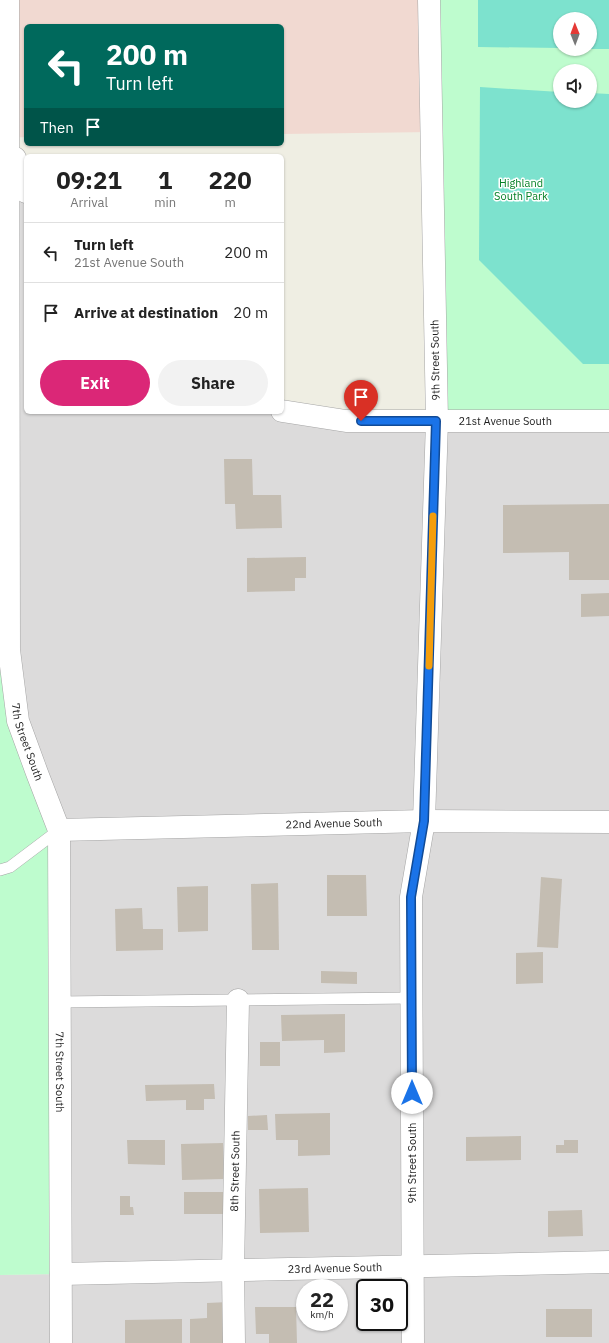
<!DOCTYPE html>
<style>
:root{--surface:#fff;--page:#f2f2f2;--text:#222;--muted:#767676;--line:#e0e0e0;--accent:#db2777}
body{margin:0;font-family:"IBM Plex Sans",sans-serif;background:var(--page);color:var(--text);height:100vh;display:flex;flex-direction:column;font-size:15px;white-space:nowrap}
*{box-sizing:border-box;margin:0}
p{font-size:13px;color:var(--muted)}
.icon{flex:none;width:22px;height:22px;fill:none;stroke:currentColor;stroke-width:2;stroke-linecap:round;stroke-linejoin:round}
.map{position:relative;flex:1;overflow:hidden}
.drawer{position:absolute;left:24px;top:154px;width:260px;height:260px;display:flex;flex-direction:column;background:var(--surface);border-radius:6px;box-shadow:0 1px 3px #0004}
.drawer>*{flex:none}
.hud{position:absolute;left:24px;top:24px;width:260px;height:122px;border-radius:6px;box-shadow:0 1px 3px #0004;background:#00695c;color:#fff;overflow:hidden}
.needle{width:26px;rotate:359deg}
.fabs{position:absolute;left:553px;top:12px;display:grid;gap:8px}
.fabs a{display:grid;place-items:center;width:44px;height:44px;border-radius:50%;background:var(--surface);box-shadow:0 1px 3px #0004;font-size:20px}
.speed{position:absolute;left:296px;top:1279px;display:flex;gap:8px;font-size:20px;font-weight:700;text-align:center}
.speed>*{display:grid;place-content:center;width:52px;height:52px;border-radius:50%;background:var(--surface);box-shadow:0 1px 3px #0004;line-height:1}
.speed small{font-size:10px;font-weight:400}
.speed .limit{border:2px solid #111;border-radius:6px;background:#fff;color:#111}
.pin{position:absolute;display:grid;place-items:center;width:34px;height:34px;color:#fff;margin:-41px -17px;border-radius:50% 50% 50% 0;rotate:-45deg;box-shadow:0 0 4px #0007}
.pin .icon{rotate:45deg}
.me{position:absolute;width:44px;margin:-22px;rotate:0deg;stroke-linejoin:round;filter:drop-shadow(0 0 3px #0008)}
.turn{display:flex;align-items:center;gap:14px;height:84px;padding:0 16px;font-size:18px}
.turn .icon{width:52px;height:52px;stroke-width:2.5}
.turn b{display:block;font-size:28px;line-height:34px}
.then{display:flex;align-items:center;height:38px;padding:0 16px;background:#0003;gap:8px;font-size:15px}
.eta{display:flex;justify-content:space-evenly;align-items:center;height:68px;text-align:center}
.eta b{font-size:24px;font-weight:800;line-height:28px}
.cta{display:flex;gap:8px;margin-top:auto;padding:8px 16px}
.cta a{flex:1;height:46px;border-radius:24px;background:var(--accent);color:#fff;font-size:16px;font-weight:800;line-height:46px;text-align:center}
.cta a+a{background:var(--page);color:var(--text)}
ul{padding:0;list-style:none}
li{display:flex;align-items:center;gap:12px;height:60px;padding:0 16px;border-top:1px solid var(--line)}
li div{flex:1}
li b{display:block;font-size:15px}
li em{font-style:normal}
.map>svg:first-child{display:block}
.residential{fill:#dcdbdb;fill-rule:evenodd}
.commercial{fill:#f1d9d1}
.park{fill:#befcce;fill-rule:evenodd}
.pitch{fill:#7de2ce}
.building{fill:#c4bdb2}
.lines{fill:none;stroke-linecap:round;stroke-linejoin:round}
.lane-casing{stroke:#a5a5a5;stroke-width:12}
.street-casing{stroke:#a5a5a5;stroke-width:23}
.lane{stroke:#fff;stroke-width:11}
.street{stroke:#fff;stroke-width:22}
.route-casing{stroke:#114b97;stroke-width:10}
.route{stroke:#1a73e8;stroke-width:7}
.slow{stroke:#f59e0b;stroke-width:7}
.labels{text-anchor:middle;stroke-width:3;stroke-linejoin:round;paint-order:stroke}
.park-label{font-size:11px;fill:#068127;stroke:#fff}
.street-label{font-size:11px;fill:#1e1e1e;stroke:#fff}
</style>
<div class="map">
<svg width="609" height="1343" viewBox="0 0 609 1343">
<rect width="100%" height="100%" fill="#efeee3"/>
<path class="residential" d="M8,138L26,192V412H282L609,421V1343H0V1275L60,1274L18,721ZM305,1288H339V1322H305ZM365,1288H399V1322H365Z"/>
<polygon class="commercial" points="0,0 429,0 432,132 282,134 282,26 26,26 26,137 9,138"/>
<g class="park">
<path d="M429,0H609V420L437,421ZM560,19H590V49H560ZM560,71H590V101H560Z"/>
<polygon points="0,373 9,650 59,830 61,1274 0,1275"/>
</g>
<g class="pitch">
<polygon points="478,0 609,0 609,49 590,49 590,19 560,19 560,48 478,47"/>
<polygon points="480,87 560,92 560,101 590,101 590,93 609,94 609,364 583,364 479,260"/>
</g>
<g class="building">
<polygon points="224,459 252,459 253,495 281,495 282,528 236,529 235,504 225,504"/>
<polygon points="609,504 609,580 569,580 569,552 503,553 503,505"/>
<polygon points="306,557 306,578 295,578 295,591 247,592 247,558"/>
<polygon points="609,593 609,616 581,617 581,594"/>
<polygon points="327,875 366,875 367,916 327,916"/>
<polygon points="541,877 562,879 558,948 537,947"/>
<polygon points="278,883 279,950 252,950 251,884"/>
<polygon points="208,886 208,931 178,932 177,887"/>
<polygon points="142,908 143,929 163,929 163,950 116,951 115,909"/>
<polygon points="543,952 543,983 516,984 516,953"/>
<polygon points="321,971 357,972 357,984 321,983"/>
<polygon points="345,1014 345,1052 324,1053 324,1040 282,1041 281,1015"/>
<rect x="260" y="1042" width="20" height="24"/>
<polygon points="214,1084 215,1099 204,1099 204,1110 186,1110 186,1100 146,1101 145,1085"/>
<polygon points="330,1113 330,1155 298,1156 298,1140 276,1140 275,1114"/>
<polygon points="267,1115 268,1130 248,1130 248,1116"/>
<polygon points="521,1136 521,1160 466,1161 466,1137"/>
<polygon points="127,1140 165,1140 165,1165 128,1164"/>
<polygon points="564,1140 578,1140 578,1153 556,1153 556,1145 564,1145"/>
<polygon points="223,1143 224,1179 182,1180 181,1144"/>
<polygon points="308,1188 309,1232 260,1233 259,1189"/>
<rect x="184" y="1192" width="40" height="22"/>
<polygon points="120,1196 130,1196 130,1207 133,1207 134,1215 120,1215"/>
<polygon points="582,1210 583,1236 548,1237 548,1211"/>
<polygon points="229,1302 230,1343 190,1343 190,1319 207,1318 207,1303"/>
<polygon points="255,1307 296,1307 297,1343 269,1343 269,1334 256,1334"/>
<rect x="546" y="1309" width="46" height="28"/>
<polygon points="182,1319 182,1343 125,1343 125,1320"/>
</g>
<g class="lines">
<g class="lane-casing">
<g id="lane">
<polyline points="0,870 10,867 59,830"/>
<polyline points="60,1002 411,998"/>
</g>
</g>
<g class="street-casing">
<g id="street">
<path id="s1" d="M8,0L9,650L18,721L37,773L59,830L61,1343"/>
<polyline points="15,158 26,192"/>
<path id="s2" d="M282,411L346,421H609"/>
<path id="s3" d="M59,830L424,821L609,822"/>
<path id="s4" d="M61,1274L609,1262"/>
<path id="s5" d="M234,1343L233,1270L238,1000"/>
<polyline points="413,1343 411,897 424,821 437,421 429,0"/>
</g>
</g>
<use href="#lane" class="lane"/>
<use href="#street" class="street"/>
</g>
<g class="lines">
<g class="route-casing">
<polyline id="route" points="361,421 436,421 424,821 411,897 412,1093"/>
</g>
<use href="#route" class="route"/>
<polyline class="slow" points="429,666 433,516"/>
</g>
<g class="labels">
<g class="park-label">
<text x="521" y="187">Highland<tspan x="521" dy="13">South Park</tspan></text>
</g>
<g class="street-label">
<text transform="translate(435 360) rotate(-91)" y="4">9th Street South</text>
<text dy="4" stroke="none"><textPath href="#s2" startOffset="224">21st Avenue South</textPath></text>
<text dy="4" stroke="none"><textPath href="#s1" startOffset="744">7th Street South</textPath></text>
<text dy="4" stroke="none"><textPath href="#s3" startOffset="275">22nd Avenue South</textPath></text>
<text dy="4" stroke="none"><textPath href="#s1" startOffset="1080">7th Street South</textPath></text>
<text transform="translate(412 1163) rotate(-90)" y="4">9th Street South</text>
<text dy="4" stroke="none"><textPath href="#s5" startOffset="172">8th Street South</textPath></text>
<text dy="4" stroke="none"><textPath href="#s4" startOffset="274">23rd Avenue South</textPath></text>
</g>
</g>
</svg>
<div class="fabs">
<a><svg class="needle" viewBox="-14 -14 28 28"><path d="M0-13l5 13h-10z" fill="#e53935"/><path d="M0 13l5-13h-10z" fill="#767676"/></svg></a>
<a><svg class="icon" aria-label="sound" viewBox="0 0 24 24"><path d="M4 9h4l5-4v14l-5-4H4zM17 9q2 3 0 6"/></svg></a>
</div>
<div class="speed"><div>22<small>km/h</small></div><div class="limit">30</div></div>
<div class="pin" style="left:361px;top:421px;background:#d93025"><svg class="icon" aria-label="arrive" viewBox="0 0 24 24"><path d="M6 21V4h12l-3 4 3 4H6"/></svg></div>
<svg class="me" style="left:412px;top:1093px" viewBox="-20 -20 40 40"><circle r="19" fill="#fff"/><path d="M0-13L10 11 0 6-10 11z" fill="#1a73e8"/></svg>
<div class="hud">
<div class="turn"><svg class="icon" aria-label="left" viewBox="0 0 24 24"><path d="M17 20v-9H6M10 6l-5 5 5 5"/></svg><div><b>200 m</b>Turn left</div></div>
<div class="then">Then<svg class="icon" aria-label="arrive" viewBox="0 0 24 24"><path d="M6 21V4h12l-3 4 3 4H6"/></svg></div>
</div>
<section class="drawer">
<div class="eta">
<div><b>09:21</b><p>Arrival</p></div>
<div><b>1</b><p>min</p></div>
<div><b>220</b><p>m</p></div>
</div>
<ul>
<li><svg class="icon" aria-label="left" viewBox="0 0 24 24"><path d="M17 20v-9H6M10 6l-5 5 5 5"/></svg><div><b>Turn left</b><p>21st Avenue South</p></div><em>200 m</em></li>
<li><svg class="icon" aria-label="arrive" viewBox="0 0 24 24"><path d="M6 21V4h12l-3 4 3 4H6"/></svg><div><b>Arrive at destination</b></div><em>20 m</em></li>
</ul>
<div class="cta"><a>Exit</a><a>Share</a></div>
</section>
</div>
